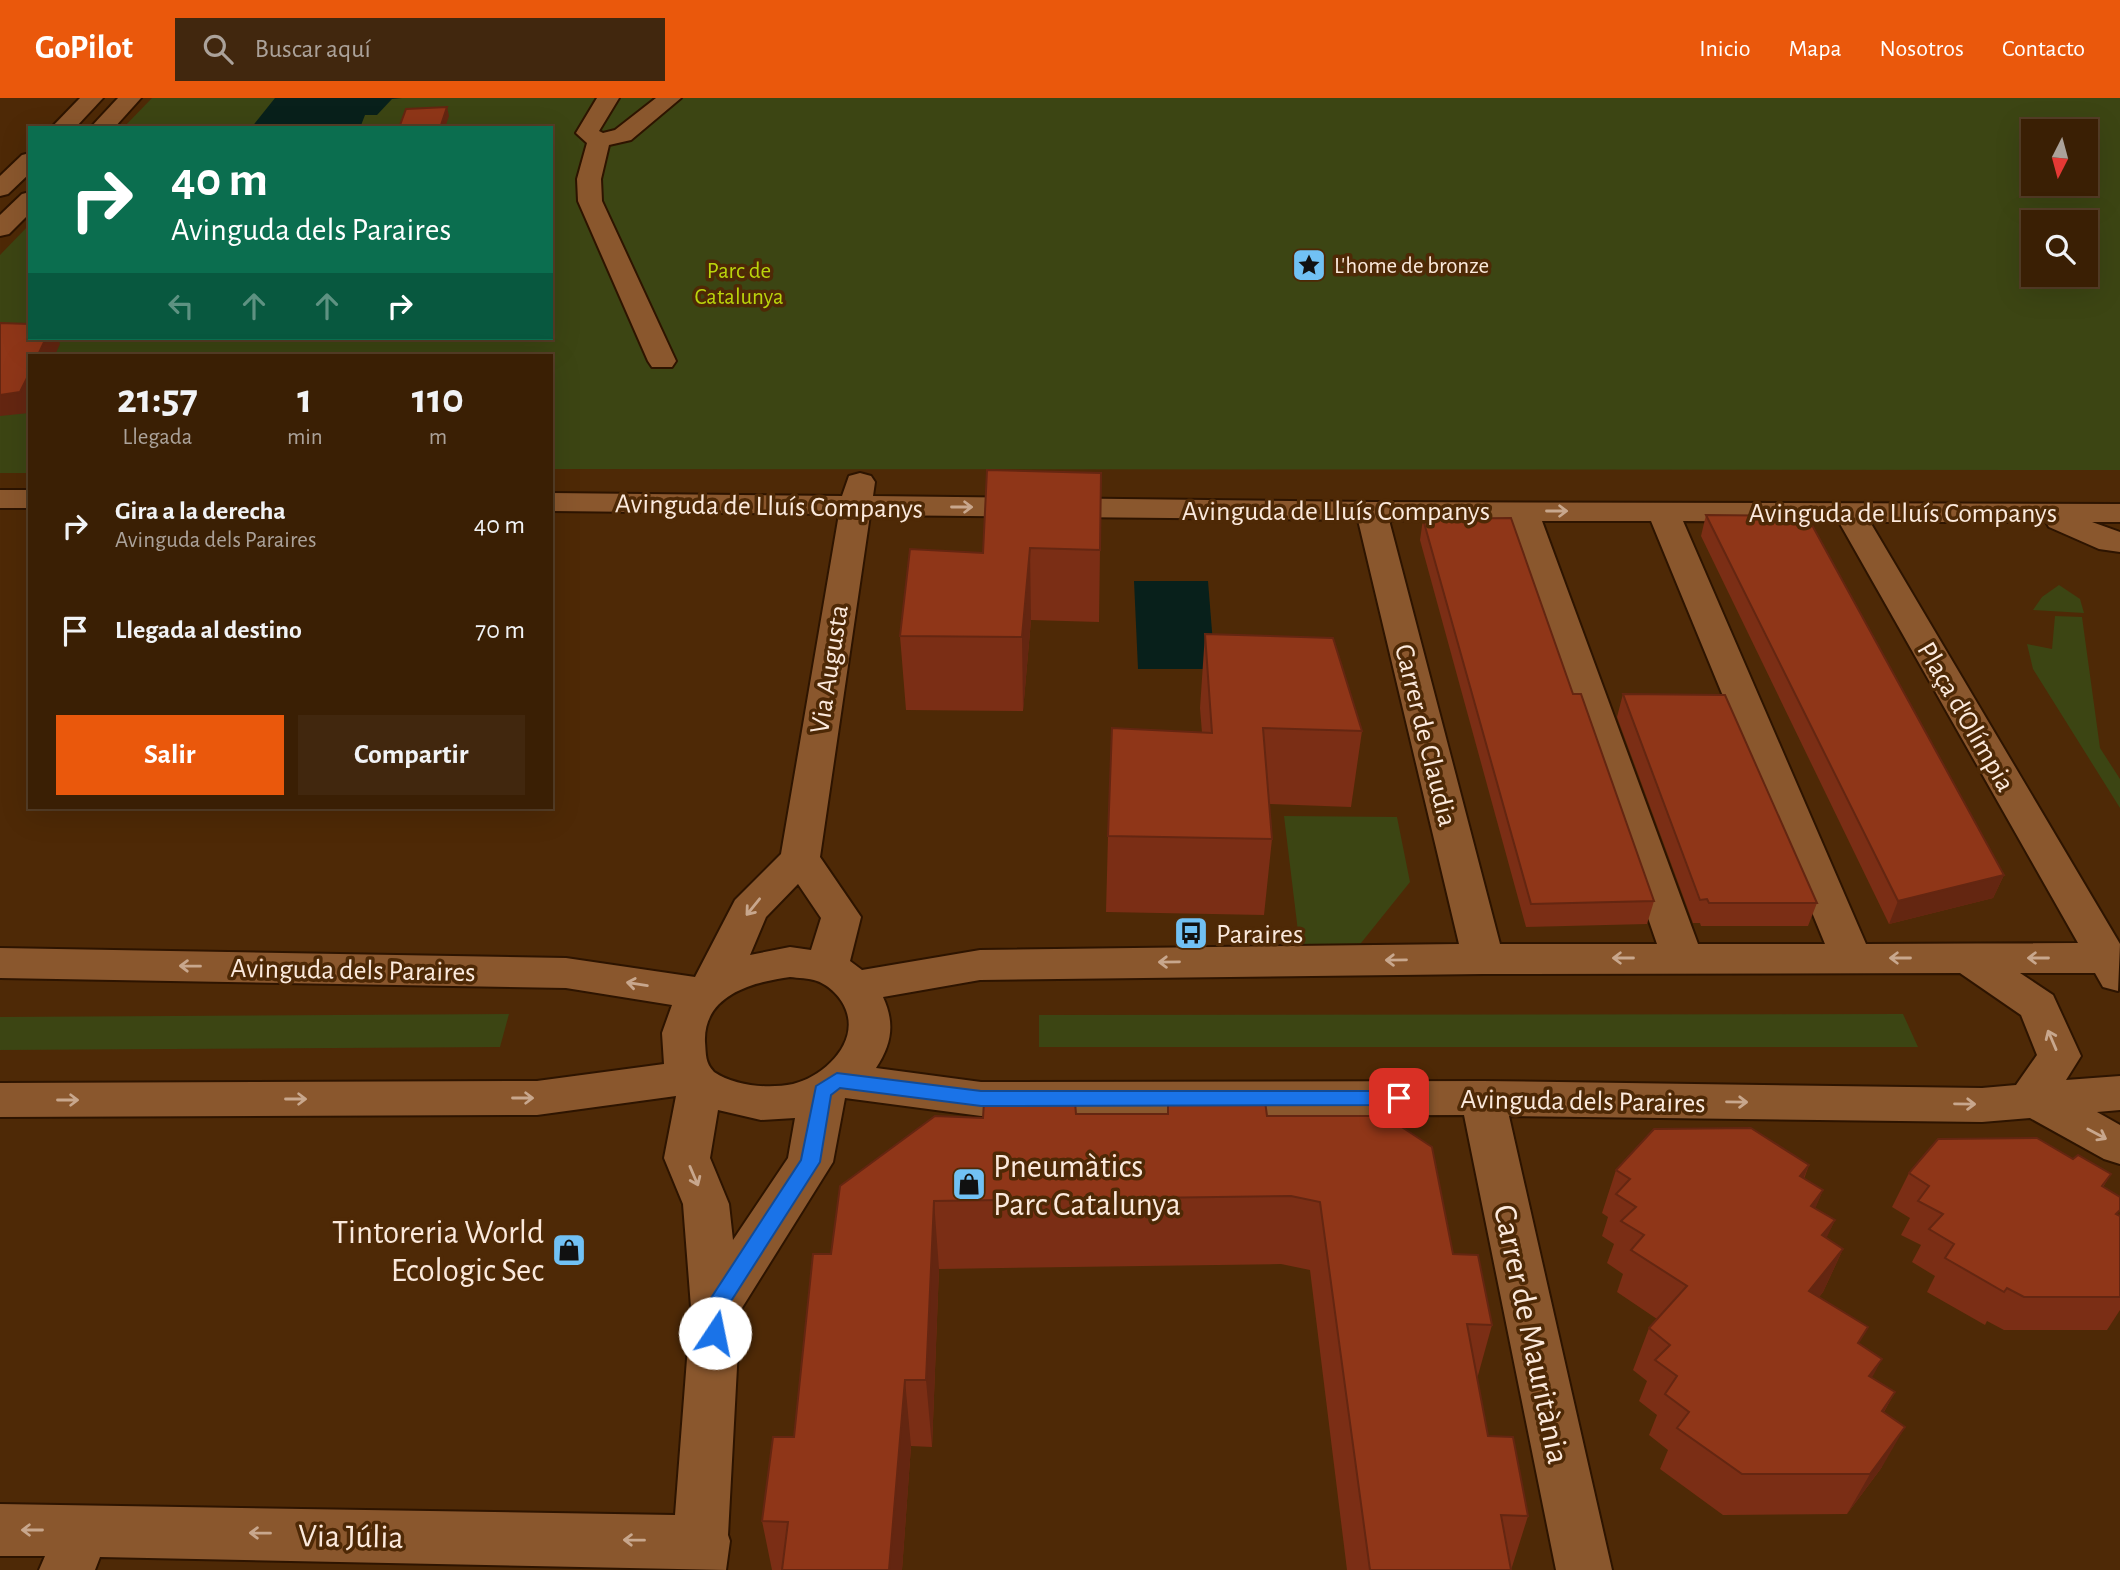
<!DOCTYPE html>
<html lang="es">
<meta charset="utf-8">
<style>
:root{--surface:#3a1f04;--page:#41270e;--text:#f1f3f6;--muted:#aba29a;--line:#543d26;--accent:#ea580c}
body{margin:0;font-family:"Alegreya Sans",sans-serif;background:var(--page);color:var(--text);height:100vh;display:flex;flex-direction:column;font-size:26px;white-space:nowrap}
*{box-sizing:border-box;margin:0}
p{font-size:23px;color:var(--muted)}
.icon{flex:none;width:38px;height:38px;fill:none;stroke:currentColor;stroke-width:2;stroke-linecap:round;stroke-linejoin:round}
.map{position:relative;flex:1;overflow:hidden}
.drawer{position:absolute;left:28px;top:256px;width:525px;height:455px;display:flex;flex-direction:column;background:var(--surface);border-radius:0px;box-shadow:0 7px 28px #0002,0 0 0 2px var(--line)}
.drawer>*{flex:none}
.top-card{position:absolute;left:28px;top:28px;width:525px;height:214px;border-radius:0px;box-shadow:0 7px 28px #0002,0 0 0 2px var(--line);background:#0b6e4f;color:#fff;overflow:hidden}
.needle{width:46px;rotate:186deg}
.tools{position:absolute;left:2021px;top:21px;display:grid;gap:14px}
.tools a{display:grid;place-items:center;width:77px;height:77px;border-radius:0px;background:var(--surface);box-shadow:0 7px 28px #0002,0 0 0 2px var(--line);font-size:35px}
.pin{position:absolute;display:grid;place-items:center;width:60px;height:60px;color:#fff;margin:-30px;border-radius:14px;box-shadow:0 4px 10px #0006}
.me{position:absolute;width:77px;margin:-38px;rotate:11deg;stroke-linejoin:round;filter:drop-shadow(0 0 5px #0008)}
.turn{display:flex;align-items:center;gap:24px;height:147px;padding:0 28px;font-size:32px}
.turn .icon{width:91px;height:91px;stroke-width:2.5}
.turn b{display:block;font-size:49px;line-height:60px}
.lanes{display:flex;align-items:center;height:66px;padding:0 28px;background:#0003;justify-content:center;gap:35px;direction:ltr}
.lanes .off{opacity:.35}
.eta{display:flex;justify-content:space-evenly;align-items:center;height:119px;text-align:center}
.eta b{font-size:42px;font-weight:600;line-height:49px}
.action{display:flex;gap:14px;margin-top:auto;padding:14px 28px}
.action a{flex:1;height:80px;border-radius:0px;background:var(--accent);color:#fff;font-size:28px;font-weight:600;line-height:80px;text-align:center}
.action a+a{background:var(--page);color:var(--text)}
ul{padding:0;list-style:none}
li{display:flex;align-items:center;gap:21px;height:105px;padding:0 28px}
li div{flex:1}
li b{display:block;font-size:26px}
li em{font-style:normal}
header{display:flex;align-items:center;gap:42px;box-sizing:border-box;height:98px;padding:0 35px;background:var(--accent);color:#fff}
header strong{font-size:33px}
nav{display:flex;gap:38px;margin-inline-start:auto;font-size:24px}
.search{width:490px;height:63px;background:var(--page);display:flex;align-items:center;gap:18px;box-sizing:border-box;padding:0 24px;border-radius:0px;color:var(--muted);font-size:26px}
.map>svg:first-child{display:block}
.green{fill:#3c4513;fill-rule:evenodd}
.water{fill:#08201b}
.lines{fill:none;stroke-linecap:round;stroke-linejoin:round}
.street-casing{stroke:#2d1400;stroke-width:4}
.secondary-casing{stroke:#2d1400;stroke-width:4}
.street{fill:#8a572d;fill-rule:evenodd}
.secondary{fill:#8a572d;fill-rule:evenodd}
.wall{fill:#7b2e15}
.shaded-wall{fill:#642611}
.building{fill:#8f3618;stroke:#642611;stroke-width:2}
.oneway{stroke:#c8a78d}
.route{fill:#1a73e8;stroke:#114b97;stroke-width:2}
.labels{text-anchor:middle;stroke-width:7;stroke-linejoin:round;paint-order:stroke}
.far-poi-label{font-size:23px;fill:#fbe9dc;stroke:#4e2906;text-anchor:start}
.far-park-label{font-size:23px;fill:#bbd50c;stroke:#4e2906}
.street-label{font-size:28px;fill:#fbe9dc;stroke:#4e2906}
.poi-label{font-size:28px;fill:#fbe9dc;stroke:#4e2906;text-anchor:start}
.near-poi-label{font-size:33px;fill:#fbe9dc;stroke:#4e2906;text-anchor:start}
.near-street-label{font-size:33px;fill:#fbe9dc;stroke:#4e2906}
</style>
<header>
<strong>GoPilot</strong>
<div class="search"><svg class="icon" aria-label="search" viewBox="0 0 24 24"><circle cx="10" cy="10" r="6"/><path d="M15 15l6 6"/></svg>Buscar aquí</div>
<nav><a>Inicio</a><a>Mapa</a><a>Nosotros</a><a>Contacto</a></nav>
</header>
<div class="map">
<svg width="2120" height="1472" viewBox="0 0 2120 1472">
<rect width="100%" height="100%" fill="#4e2906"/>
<g class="green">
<path d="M152,0H2120V372L551,371V257H30V375H0V157L30,126V240H551V30H123ZM2034,33H2086V86H2034ZM2034,124H2086V177H2034Z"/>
<polygon points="2059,487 2080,501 2084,515 2033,512 2042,499"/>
<polygon points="2055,518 2082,519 2100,650 2120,681 2120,710 2033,571 2027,546 2052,551"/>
<polygon points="1284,718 1397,719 1410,784 1357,850 1300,850"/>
<polygon points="509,916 500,949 0,952 0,919"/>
<polygon points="1903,916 1918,949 1039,949 1039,917"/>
</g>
<g class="water">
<polygon points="275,0 402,0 392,1 377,17 365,17 360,30 251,30"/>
<polygon points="1134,483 1208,483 1215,571 1138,571"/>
</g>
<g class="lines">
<g class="street-casing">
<g id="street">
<polygon points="597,0 619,0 599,33 603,35 615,32 656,0 681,0 631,42 609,47 601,81 602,103 676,263 672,269 652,269 648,263 578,103 577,81 587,45 576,35"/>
<path d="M860,375L871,378L875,384L873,398L1371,404L2120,406V424H2092L2120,434V454L2099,451L2049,429L2046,424H1870L2120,846L2118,893L2103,889L2095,875H2020L2053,897L2081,958L2066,982L2120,978V1012L2097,1014L2120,1027V1066L2104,1061L2030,1020L1982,1024L1509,1018L1612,1472H1556L1464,1017L981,1018L845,1000L833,1064L740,1213L728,1437L730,1443L726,1472L100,1459L95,1472H39L45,1458H0V1406L675,1417L691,1209L683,1106L664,1060L676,998L537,1017L0,1019V985L537,983L664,966L662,935L672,907L566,890L0,880V850L566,860L695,879L735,802L781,756L839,416L551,413V395L842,398L849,378ZM870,417L1358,422L1459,846L980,852L862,872L850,863L861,819L820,759ZM1389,422L1511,423L1657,846H1500ZM1542,423H1651L1825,846H1698ZM1683,423L1839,424L2078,845L1866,846ZM798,786L821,820L811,852L790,849L750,857L766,819ZM1960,875L2021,917L2037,957L2016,987L1982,990L1483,983L981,984L876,970C892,946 895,925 883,899L980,882L1483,876ZM790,879C798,880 809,880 817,883C829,887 842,900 846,912C859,946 823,979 793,986C768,991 735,988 714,974C705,965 706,956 705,944C703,897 753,884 790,879ZM718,1012L761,1022L795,1020L788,1060L733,1142L729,1106L710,1060Z"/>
<rect x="0" y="392" width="30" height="18"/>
</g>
</g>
<g class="secondary-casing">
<g id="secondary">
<polygon points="80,0 103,0 75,30 51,30"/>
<polygon points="118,0 141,0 114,30 90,30"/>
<polygon points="30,55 30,75 8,96 0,98 0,78 22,57"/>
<polygon points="30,94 30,115 9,136 0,138 0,117 22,96"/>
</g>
</g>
<use href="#street" class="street"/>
<use href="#secondary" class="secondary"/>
</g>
<g class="wall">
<polygon points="1101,375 1099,524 1031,522 1023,613 906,612 900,538 983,455"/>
<polygon points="1706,417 2004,777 1993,800 1889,826 1701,438"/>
<polygon points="1423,421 1573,596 1654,803 1647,826 1526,829 1420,442"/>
<polygon points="1205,536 1362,633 1351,709 1269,706 1272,741 1264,817 1106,814 1108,738 1202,635 1200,610"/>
<polygon points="1623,596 1817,805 1808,828 1701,828 1700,825 1693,825 1617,619"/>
<polygon points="1168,1003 1267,1018 1453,1156 1492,1227 1477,1281 1488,1338 1528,1418 1511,1472 1347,1472 1310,1172 1281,1166 939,1171 932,1349 911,1348 902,1472 772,1472 762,1423 794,1339 831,1156 983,1020 1076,1016 1167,1016"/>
<polygon points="2073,1061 2111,1076 2103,1089 2117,1117 2120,1118 2120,1212 2107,1232 2004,1232 1987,1223 1985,1227 1927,1194 1935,1178 1912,1164 1921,1147 1901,1137 1910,1120 1892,1109 1909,1075"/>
<polygon points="1809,1067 1804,1081 1823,1092 1815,1110 1835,1122 1826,1140 1843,1151 1823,1194 1819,1199 1859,1246 1872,1280 1895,1294 1884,1314 1882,1369 1847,1416 1723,1417 1660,1371 1668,1352 1649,1337 1657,1317 1639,1303 1647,1283 1633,1272 1649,1230 1657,1221 1617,1194 1623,1176 1607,1165 1614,1146 1602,1138 1608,1119 1602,1115 1616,1072"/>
</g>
<g class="shaded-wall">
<polygon points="447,9 449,18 445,30 440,30"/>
<polygon points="46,240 58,240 60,246 55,257 38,257"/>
<polygon points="30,274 30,313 29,315 0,318 0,297"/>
<polygon points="1030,450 1031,522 1023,613 1022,539"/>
<polygon points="2004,777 1993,800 1889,826 1898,803"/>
<polygon points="1809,1067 1791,1110 1800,1078"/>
<polygon points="1823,1092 1805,1135 1811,1108"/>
<polygon points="934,1103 939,1171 932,1349 926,1282"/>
<polygon points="1835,1122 1815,1164 1822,1137"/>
<polygon points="1843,1151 1823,1194 1790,1235 1809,1193"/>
<polygon points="1882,1261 1860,1302 1869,1278"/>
<polygon points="905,1282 911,1348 902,1472 889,1472"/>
<polygon points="1895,1294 1872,1335 1882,1313"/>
<polygon points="1905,1329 1882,1369 1847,1416 1870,1376"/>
</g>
<g class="building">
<polygon points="447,9 440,30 399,30 406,11"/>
<polygon points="0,225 30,226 30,240 46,240 38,257 30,257 30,274 20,294 0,297"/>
<polygon points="987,372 1101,375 1100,452 1030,450 1022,539 900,538 910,451 983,455"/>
<polygon points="1706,417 1807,418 2004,777 1898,803"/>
<polygon points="1511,420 1573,596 1581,596 1654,803 1531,806 1423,421"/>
<polygon points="1205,536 1333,540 1362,633 1263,630 1272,741 1108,738 1112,630 1212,635"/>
<polygon points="1623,596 1725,597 1817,805 1709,805 1707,801 1700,802"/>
<polygon points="1168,1003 1265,1003 1267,1018 1385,1018 1432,1049 1453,1156 1478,1157 1492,1227 1467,1226 1488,1338 1513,1339 1528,1418 1501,1417 1511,1472 1370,1472 1320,1104 1291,1098 934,1103 926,1282 905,1282 889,1472 782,1472 788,1424 762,1423 773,1339 794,1339 813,1156 831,1156 840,1088 935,1018 983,1020 984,1004 1075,1004 1076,1016 1168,1016"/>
<polygon points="1751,1030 1809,1067 1800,1078 1823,1092 1811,1108 1835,1122 1822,1137 1843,1151 1809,1193 1868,1229 1858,1245 1882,1261 1869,1278 1895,1294 1882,1313 1905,1329 1870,1376 1742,1376 1677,1330 1689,1314 1665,1296 1677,1278 1655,1262 1670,1247 1649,1230 1687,1188 1631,1152 1644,1137 1621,1123 1636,1109 1616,1096 1630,1081 1616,1072 1654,1031"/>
<polygon points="2037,1040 2073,1061 2078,1057 2111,1076 2102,1088 2120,1099 2120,1112 2116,1116 2120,1118 2120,1199 2024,1199 2007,1190 2004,1194 1945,1160 1954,1146 1929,1131 1943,1116 1918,1103 1929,1088 1909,1075 1938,1041"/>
</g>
<defs><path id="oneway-shaft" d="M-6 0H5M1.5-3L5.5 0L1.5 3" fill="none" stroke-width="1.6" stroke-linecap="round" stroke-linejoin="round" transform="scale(1.75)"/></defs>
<g class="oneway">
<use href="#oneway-shaft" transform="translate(962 409)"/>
<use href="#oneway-shaft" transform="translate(1557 413)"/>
<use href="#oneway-shaft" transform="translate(753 809) rotate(129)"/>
<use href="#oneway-shaft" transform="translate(1623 860) rotate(-180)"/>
<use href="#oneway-shaft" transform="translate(1900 860) rotate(-180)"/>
<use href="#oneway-shaft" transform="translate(2038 860) rotate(180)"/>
<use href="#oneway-shaft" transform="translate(1396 862) rotate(179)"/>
<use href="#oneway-shaft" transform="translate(1169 864) rotate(179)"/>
<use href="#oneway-shaft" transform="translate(190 868) rotate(-179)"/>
<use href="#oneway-shaft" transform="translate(637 886) rotate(-171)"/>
<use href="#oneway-shaft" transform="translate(2052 942) rotate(-113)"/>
<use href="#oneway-shaft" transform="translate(523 1000)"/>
<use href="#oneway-shaft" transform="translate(296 1001)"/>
<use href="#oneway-shaft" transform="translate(68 1002)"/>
<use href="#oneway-shaft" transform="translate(1737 1004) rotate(1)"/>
<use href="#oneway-shaft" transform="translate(1965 1006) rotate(1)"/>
<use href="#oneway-shaft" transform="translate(2097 1036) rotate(28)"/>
<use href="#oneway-shaft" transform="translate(694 1078) rotate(67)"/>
<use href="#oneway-shaft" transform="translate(32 1432) rotate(-180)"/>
<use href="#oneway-shaft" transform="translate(260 1435) rotate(-179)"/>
<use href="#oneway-shaft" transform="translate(634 1442) rotate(-179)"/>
</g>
<polygon class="route" points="837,975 981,993 1399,993 1408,1000 1399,1007 981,1008 840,990 831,997 820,1064 726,1211 722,1241 715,1244 707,1241 704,1235 709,1203 801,1062 816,988"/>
<defs>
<g id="sight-square" transform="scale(1.75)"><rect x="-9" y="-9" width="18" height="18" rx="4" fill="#71c1f4" stroke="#4e2906"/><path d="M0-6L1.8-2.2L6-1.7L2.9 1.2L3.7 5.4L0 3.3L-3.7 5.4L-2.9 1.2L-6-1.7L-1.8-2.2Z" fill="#111"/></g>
<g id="bus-square" transform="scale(1.75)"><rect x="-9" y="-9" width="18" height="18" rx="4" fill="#71c1f4" stroke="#4e2906"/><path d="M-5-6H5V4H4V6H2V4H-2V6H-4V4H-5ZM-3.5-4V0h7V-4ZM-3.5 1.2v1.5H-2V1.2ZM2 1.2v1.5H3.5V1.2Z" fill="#111"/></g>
<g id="shop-square" transform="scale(1.75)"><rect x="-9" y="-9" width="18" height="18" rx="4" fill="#71c1f4" stroke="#4e2906"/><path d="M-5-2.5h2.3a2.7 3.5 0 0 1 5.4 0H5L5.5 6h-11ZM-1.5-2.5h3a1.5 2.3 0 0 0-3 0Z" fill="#111"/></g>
</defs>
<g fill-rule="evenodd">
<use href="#sight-square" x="1309" y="167"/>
<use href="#bus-square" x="1191" y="835"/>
<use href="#shop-square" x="969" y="1086"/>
<use href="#shop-square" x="569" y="1152"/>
</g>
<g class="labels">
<g class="far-poi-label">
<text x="1334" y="175">L'home de bronze</text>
</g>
<g class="far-park-label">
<text x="739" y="180">Parc de<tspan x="739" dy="26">Catalunya</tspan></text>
</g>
<g class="street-label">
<text transform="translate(769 407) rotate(1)" y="10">Avinguda de Lluís Companys</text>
<text x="1336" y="422">Avinguda de Lluís Companys</text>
<text x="1903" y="424">Avinguda de Lluís Companys</text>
<text transform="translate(828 571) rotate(-81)" y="10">Via Augusta</text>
<text transform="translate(1967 618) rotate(60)" y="10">Plaça d'Olímpia</text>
<text transform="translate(1427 637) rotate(76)" y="10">Carrer de Claudia</text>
<text transform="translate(353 871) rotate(1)" y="10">Avinguda dels Paraires</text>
<text transform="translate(1583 1002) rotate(1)" y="10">Avinguda dels Paraires</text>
</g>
<g class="poi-label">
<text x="1216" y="845">Paraires</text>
</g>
<g class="near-poi-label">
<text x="993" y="1079">Pneumàtics<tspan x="993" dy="38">Parc Catalunya</tspan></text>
<text x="544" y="1145" text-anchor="end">Tintoreria World<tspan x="544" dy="38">Ecologic Sec</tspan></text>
</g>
<g class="near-street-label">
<text transform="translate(1533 1236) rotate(78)" y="12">Carrer de Mauritània</text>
<text transform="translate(351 1437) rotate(1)" y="12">Via Júlia</text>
</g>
</g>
</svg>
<div class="tools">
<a><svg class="needle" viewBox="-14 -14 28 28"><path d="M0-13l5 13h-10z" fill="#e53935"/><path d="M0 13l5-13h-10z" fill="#aba29a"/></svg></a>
<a><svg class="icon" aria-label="search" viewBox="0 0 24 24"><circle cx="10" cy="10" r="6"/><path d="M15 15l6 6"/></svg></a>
</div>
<div class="pin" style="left:1399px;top:1000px;background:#d93025"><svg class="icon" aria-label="arrive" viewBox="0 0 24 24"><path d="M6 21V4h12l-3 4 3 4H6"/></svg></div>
<svg class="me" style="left:715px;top:1235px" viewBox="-20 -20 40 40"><circle r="19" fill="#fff"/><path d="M0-13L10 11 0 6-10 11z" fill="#1a73e8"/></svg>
<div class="top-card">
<div class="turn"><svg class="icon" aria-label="right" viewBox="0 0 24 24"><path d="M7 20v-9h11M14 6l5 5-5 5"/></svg><div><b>40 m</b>Avinguda dels Paraires</div></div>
<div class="lanes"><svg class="icon off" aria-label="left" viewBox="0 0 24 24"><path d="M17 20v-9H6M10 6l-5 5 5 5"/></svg><svg class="icon off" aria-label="ahead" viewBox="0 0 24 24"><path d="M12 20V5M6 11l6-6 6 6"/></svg><svg class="icon off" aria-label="ahead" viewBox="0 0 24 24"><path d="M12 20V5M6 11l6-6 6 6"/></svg><svg class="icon" aria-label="right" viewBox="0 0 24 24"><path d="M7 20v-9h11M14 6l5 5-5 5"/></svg></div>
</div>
<section class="drawer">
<div class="eta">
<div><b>21:57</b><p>Llegada</p></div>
<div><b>1</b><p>min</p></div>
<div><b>110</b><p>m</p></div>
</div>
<ul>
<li><svg class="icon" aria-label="right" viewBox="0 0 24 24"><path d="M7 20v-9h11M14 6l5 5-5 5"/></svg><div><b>Gira a la derecha</b><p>Avinguda dels Paraires</p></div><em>40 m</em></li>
<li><svg class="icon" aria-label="arrive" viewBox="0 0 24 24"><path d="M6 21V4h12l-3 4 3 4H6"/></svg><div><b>Llegada al destino</b></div><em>70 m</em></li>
</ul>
<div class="action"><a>Salir</a><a>Compartir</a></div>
</section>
</div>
